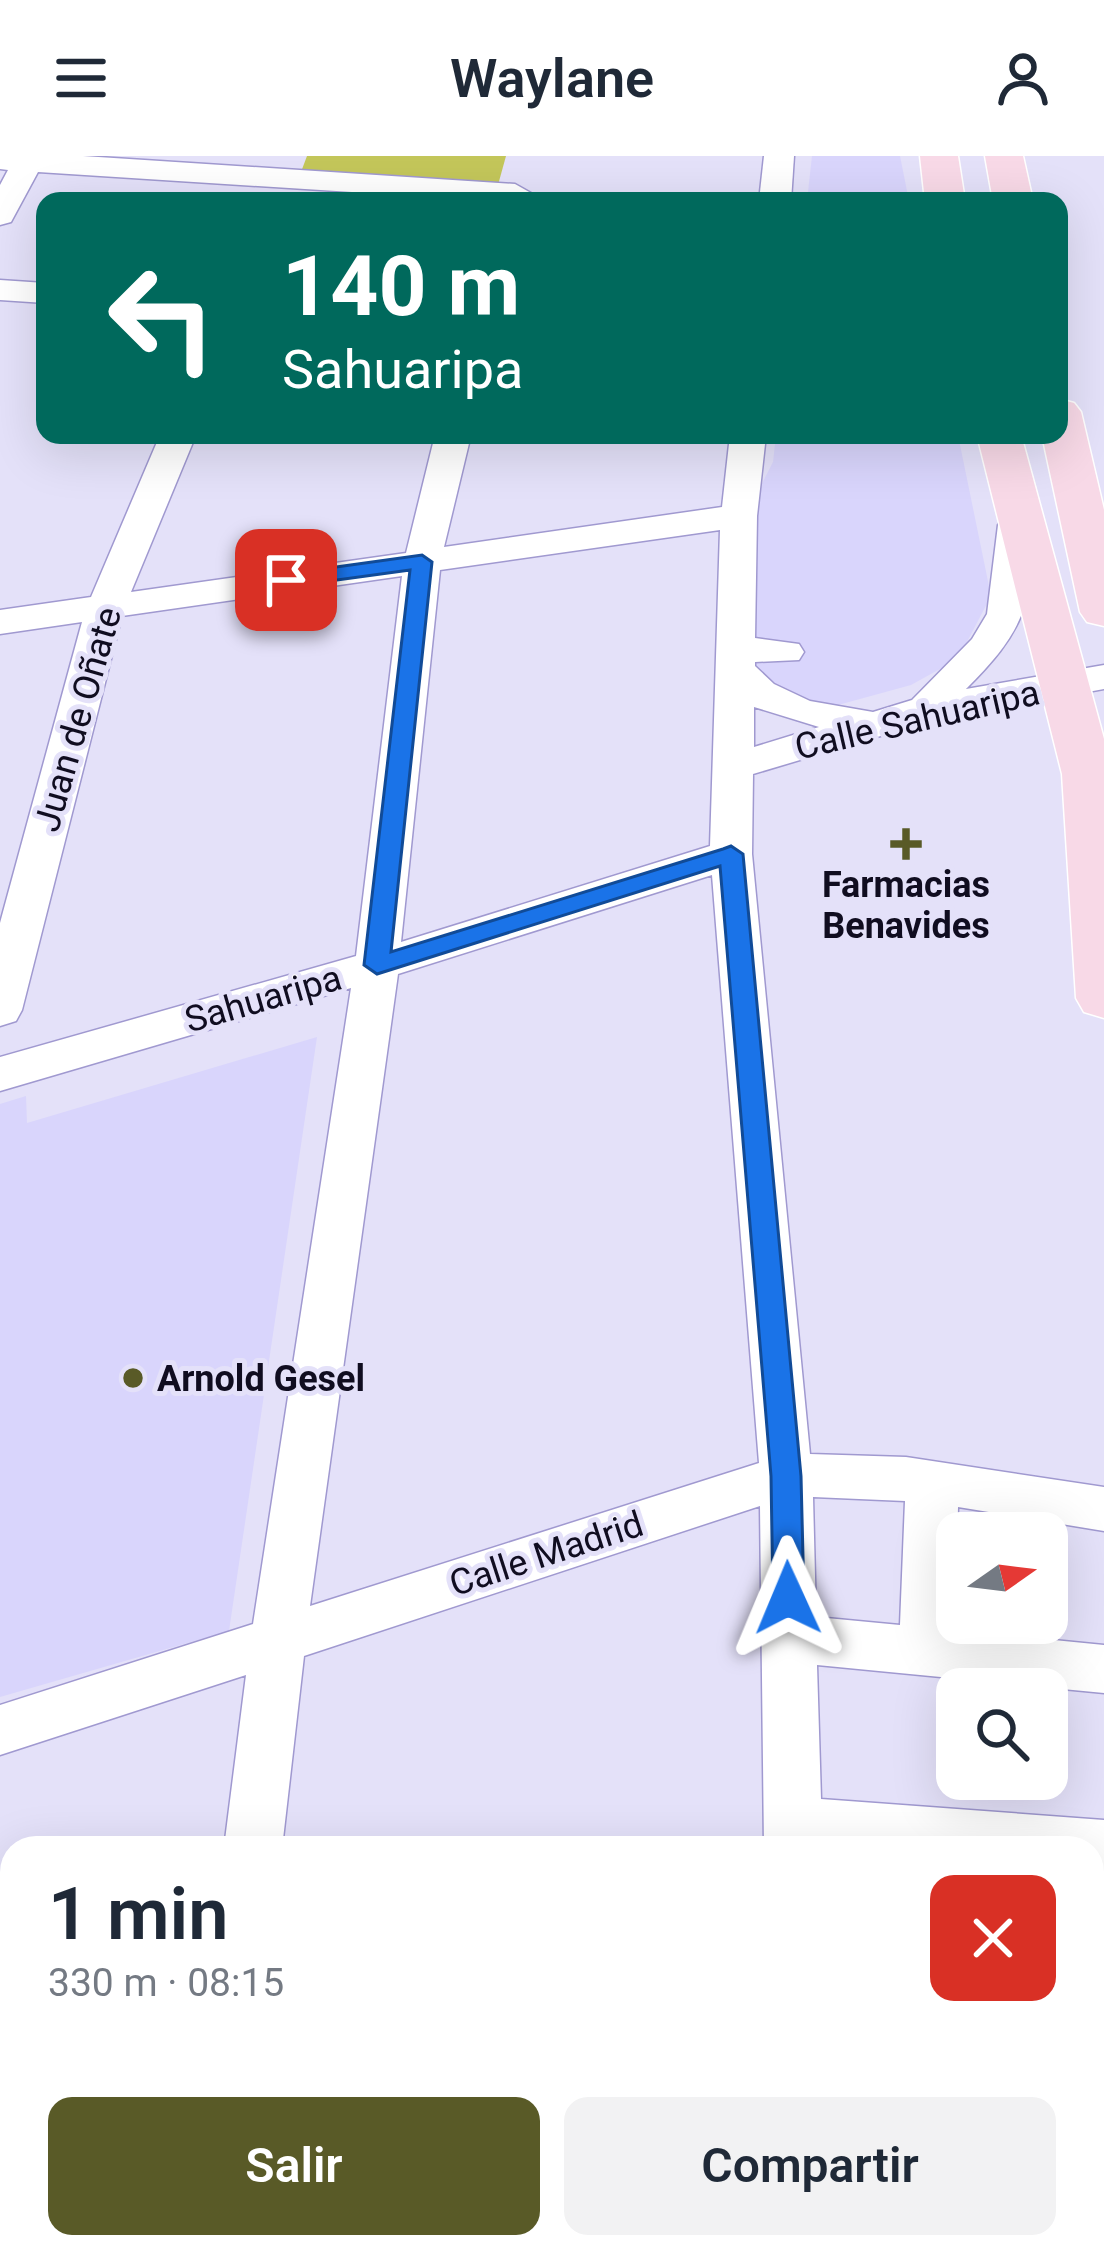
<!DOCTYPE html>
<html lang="es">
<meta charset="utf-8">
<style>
:root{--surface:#fff;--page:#f2f2f3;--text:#1f2937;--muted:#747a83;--accent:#595a27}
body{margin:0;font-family:Roboto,sans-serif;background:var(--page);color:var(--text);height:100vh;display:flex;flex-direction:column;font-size:45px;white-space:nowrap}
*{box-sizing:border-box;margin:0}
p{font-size:39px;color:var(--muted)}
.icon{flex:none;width:66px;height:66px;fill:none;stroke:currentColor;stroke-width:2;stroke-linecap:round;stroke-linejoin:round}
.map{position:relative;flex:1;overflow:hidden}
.drawer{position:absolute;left:0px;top:1680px;width:1104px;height:423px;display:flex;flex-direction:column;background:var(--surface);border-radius:36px 36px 0 0;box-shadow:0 12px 48px #0002}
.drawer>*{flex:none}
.banner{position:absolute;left:36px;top:36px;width:1032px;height:252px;border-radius:24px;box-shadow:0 12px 48px #0002;background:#00695c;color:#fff;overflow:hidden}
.needle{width:78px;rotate:76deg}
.buttons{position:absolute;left:936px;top:1356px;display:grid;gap:24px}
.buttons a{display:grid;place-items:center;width:132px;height:132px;border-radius:24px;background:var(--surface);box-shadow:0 12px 48px #0002;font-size:60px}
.pin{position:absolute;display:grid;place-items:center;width:102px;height:102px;color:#fff;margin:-51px;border-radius:24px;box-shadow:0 6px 18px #0006}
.me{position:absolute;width:132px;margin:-66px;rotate:359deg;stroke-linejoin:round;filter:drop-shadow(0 0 9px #0008)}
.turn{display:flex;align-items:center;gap:42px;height:252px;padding:0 48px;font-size:54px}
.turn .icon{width:156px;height:156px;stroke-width:2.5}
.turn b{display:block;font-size:84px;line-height:102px}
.round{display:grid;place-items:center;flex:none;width:126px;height:126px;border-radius:24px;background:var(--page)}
.head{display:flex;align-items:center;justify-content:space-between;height:204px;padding:0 48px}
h1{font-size:72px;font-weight:600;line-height:90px}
.action{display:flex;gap:24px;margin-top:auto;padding:24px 48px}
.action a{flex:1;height:138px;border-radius:24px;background:var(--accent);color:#fff;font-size:48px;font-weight:600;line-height:138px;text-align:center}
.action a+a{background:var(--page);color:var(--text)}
header{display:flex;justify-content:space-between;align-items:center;height:156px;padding:0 48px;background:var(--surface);font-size:54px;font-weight:600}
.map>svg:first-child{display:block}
.built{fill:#d9d5fc}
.green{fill:#c3c65a}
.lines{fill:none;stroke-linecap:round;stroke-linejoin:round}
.minor-casing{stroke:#a099d0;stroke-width:3}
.major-casing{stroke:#fff;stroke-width:3}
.minor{fill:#fff;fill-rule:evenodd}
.major{fill:#f8d9e7;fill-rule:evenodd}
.route{fill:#1a73e8;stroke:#114b97;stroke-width:3}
.poi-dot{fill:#595a27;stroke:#e4e1f9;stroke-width:4.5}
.labels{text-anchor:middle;stroke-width:10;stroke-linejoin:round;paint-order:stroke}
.street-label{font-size:36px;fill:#100d20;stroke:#e4e1f9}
.poi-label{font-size:36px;font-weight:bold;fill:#100d20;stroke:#e4e1f9}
</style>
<header><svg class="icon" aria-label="menu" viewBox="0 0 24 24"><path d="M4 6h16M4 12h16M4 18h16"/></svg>Waylane<svg class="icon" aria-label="person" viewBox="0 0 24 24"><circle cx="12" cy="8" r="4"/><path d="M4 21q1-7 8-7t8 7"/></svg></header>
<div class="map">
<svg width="1104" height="2102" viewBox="0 0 1104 2102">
<rect width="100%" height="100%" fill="#e4e1f9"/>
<g class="built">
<polygon points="812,0 900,0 909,45 807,45"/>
<polygon points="776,279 958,279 991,440 958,503 911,529 838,549 809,548 777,533 757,512 747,485 753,345 773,306"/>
<polygon points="317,881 229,1475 0,1541 0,948 26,940 27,967"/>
</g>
<polygon class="green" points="307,0 506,0 498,29 301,16"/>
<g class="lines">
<g class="minor-casing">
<g id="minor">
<polygon points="0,0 83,0 515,28 531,37 521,45 493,45 38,16 11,66 0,69 0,29 8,14 0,13"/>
<polygon points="764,0 794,0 791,45 759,45"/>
<polygon points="0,124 45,127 45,147 0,144"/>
<path d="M160,279H196L131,436L406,397L435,279H471L444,391L722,351L730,279H766L757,360L755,482L799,488L804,496L799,504L755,506V510L774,528L810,545L873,556L912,544L972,483L987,458L998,369L1003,361H1029L1034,369C1034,449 1022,477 966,533L1104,509V533L931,565L753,618L752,698L810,1298L906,1301L1104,1331V1375L958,1351L955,1474L1104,1489V1537L817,1509L821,1643L1104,1664V1718L1092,1717V1692H764L760,1350L304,1500L282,1692H224L246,1519L0,1599V1549L253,1468L351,832L0,935V901L356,800L402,420L122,460L22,854L16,865L0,870V767L82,466L0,478V454L91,441ZM720,374L710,690L401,786L440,414ZM754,551L819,571L754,591ZM712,719L759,1307L310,1450L398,818ZM813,1341L905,1345L900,1469L816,1461Z"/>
<polygon points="173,2091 239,2091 238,2102 172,2102"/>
<rect x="755" y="2091" width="66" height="11"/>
</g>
</g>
<g class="major-casing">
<g id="major">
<polygon points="920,0 958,0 965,45 925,45"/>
<polygon points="985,0 1023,0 1033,45 993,45"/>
<polygon points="1059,243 1074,247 1081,256 1104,354 1104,470 1087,466 1080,456 1042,279 1059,279"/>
<polygon points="977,279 1021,279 1104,583 1104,862 1084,856 1076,842 1062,618"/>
</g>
</g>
<use href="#minor" class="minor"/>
<use href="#major" class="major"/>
</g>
<polygon class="route" points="422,399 432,406 391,796 723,693 731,690 743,698 801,1320 804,1442 799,1451 788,1455 777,1451 773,1442 771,1320 720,710 377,818 364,809 410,414 286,431 276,424 286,418"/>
<g class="poi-dot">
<path d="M900 670h12v12h12v12h-12v12h-12v-12h-12v-12h12z"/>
<circle cx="133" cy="1222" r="12"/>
</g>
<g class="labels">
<g class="street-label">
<text transform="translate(77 563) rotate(-74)" y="13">Juan de Oñate</text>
<text transform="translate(917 563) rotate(-13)" y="13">Calle Sahuaripa</text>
<text transform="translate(263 842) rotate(-16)" y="13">Sahuaripa</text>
<text transform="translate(546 1397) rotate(-18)" y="13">Calle Madrid</text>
</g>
<g class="poi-label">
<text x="906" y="741">Farmacias<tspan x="906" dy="41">Benavides</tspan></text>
<text x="157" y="1235" text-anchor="start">Arnold Gesel</text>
</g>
</g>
</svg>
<div class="buttons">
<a><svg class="needle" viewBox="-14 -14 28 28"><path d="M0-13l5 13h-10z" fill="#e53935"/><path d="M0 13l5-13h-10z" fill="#747a83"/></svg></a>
<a><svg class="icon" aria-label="search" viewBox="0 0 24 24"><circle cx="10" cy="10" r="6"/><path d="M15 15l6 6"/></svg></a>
</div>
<div class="pin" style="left:286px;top:424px;background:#d93025"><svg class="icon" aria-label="arrive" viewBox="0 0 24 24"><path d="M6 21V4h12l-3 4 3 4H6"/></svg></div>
<svg class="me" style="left:788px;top:1442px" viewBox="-20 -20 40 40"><path d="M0-17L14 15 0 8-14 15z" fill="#1a73e8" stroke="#fff" stroke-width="4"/></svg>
<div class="banner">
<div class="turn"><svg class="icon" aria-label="left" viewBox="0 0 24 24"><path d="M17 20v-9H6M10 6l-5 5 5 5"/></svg><div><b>140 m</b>Sahuaripa</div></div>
</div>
<section class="drawer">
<div class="head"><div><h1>1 min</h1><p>330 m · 08:15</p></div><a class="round" style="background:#d93025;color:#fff"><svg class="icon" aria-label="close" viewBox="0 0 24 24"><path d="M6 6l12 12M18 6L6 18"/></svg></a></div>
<div class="action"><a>Salir</a><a>Compartir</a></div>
</section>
</div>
